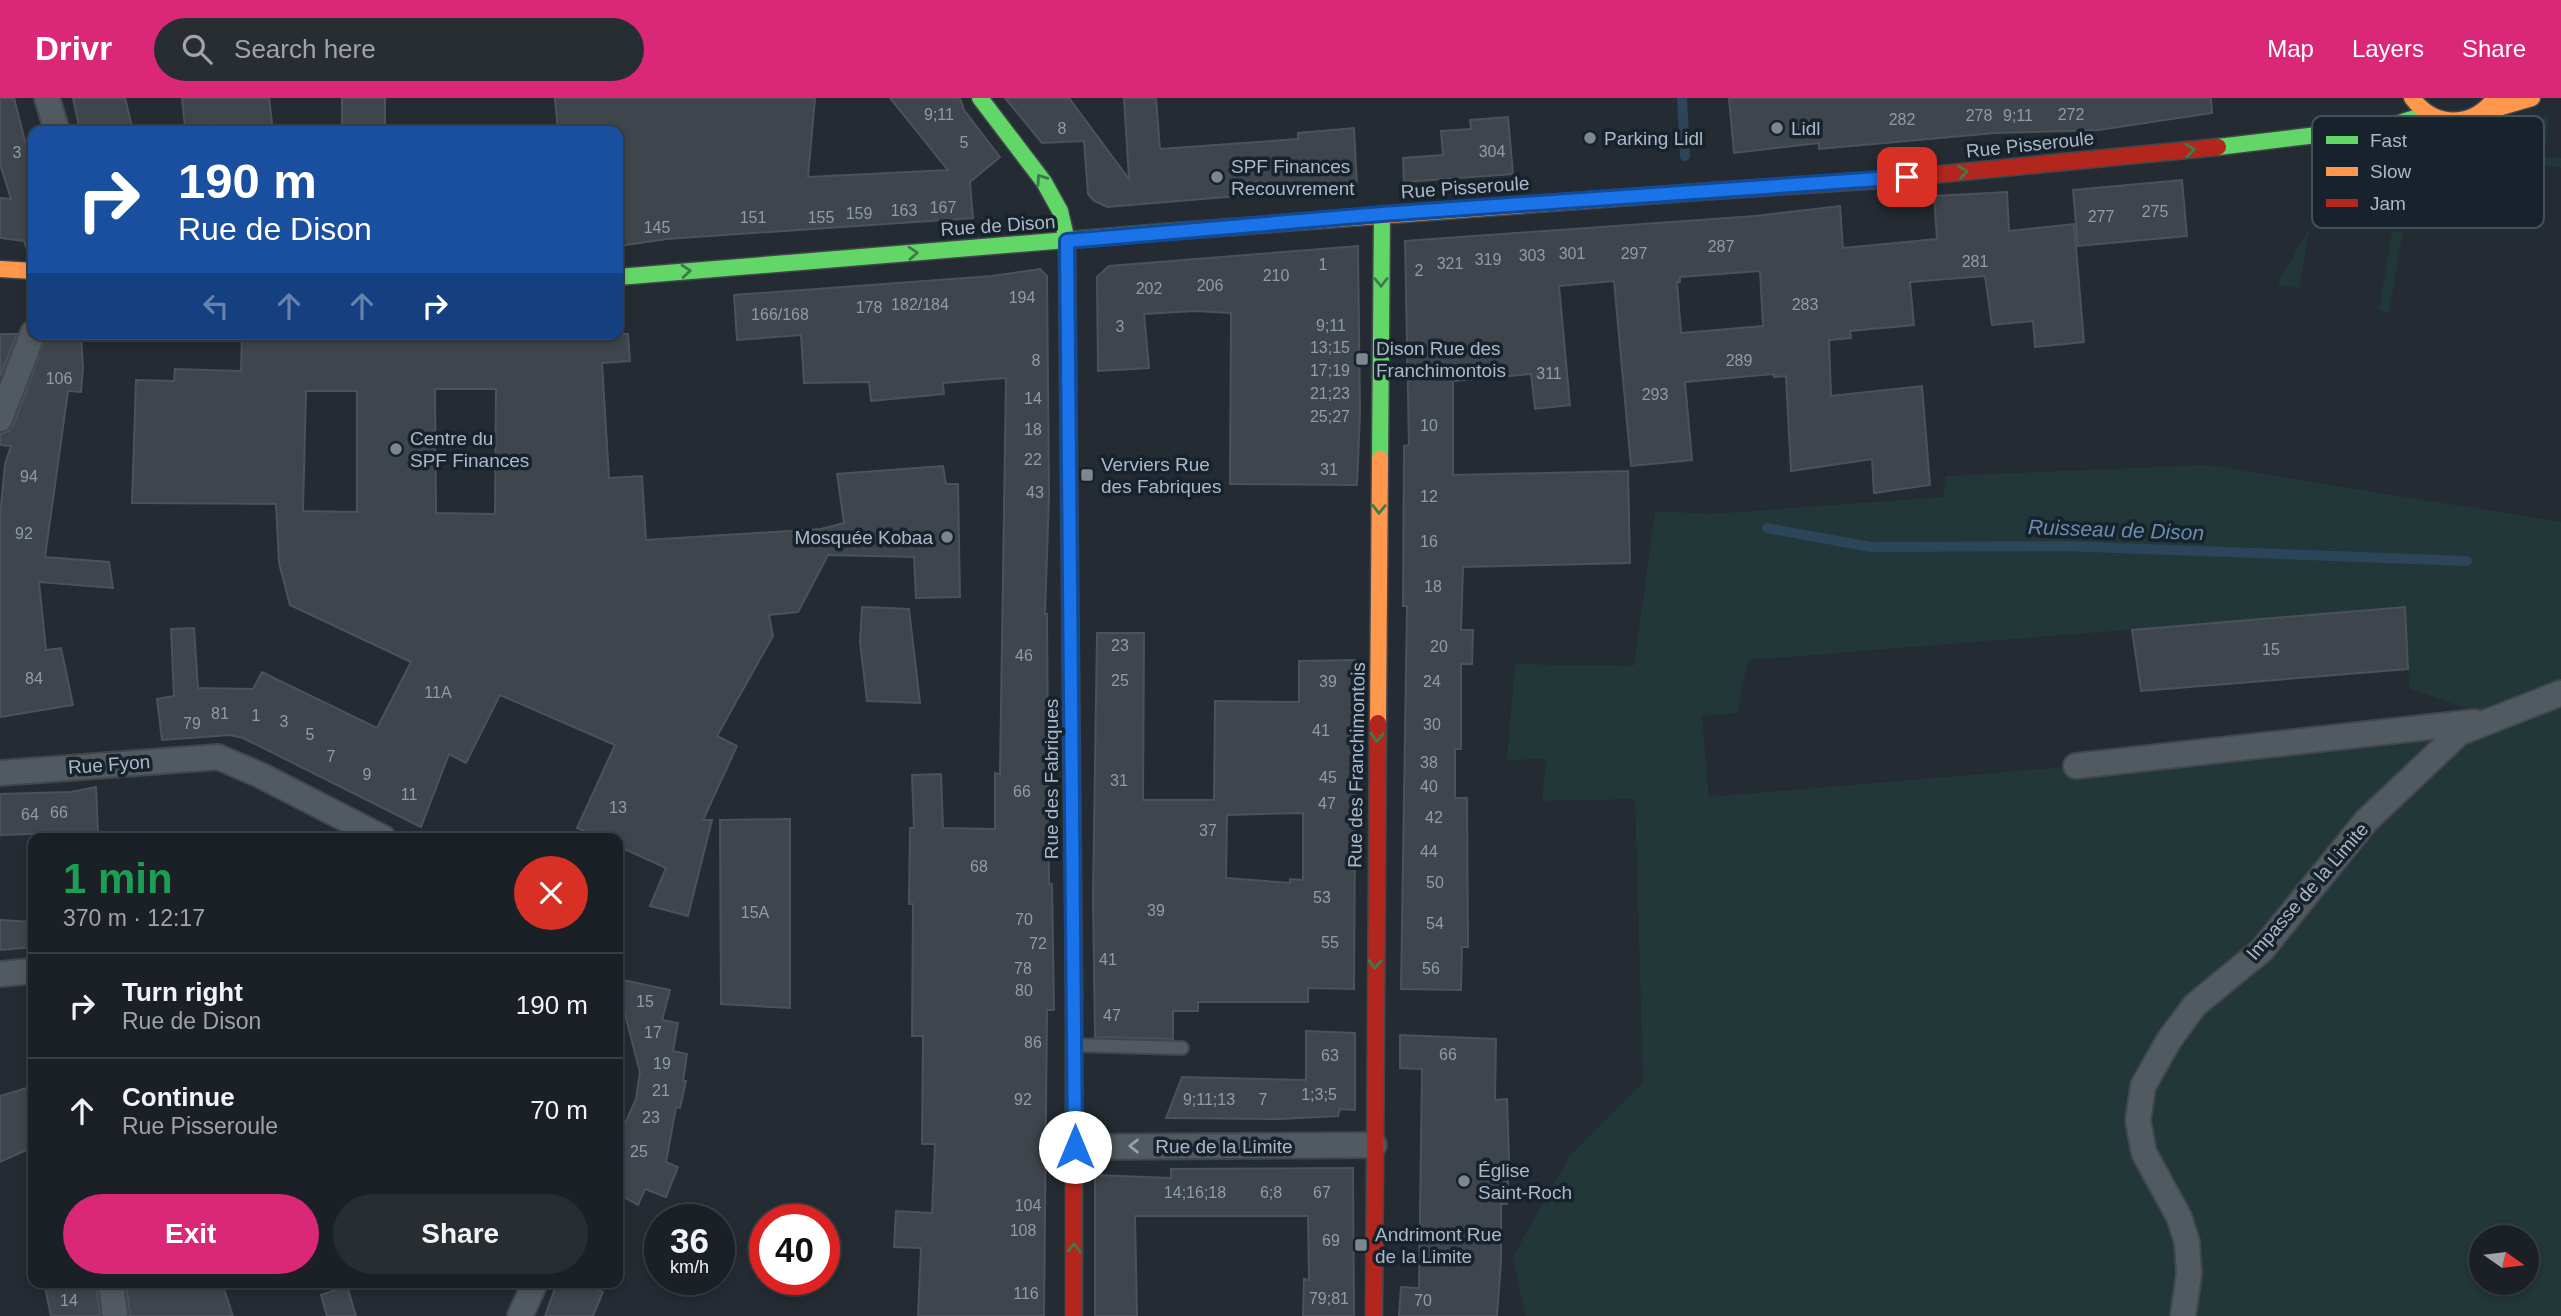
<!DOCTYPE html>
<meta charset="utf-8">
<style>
:root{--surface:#1b2026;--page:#282d32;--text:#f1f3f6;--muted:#a0a3a7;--line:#393e43;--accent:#db2777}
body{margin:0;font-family:Helvetica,sans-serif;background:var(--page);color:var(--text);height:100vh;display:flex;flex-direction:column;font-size:26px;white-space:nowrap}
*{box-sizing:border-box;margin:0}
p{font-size:23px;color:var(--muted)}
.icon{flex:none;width:38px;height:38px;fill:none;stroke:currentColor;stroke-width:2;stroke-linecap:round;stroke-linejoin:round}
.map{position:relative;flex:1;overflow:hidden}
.sheet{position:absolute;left:28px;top:735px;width:595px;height:455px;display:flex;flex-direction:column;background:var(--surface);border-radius:14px;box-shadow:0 4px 10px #0003,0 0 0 2px var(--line)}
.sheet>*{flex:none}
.hud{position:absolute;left:28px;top:28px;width:595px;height:214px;border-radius:14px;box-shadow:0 4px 10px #0003,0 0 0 2px var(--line);background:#1a4fa0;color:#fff;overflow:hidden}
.needle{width:46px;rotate:104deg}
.controls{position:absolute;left:2469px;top:1127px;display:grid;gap:14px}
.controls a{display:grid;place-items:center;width:70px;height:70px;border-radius:50%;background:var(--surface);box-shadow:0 4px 10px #0003,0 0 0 2px var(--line);font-size:35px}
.speed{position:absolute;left:644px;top:1106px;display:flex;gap:14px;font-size:35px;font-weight:700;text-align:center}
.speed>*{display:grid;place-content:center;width:91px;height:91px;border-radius:50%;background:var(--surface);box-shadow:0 4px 10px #0003,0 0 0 2px var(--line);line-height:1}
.speed small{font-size:18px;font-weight:400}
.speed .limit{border:10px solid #d22;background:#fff;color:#111}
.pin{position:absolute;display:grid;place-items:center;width:60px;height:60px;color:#fff;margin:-30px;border-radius:14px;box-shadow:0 4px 10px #0006}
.me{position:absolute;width:77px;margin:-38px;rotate:0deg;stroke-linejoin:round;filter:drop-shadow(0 0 5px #0008)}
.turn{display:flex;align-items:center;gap:24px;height:147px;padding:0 35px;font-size:32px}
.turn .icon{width:91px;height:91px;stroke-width:2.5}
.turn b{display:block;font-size:49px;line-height:60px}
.lanes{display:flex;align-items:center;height:66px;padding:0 35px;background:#0003;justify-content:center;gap:35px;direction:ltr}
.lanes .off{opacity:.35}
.round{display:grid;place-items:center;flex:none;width:74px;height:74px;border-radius:37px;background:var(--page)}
.headline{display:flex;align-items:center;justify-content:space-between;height:119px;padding:0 35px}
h1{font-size:42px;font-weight:600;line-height:52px;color:#1e9e55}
.button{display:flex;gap:14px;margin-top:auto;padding:14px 35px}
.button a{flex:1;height:80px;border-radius:42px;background:var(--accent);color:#fff;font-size:28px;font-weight:600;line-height:80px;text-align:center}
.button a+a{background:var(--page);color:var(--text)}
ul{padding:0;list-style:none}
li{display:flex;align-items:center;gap:21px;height:105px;padding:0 35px;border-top:2px solid var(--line)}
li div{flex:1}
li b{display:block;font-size:26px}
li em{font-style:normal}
header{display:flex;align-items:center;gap:42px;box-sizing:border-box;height:98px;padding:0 35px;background:var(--accent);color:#fff}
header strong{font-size:33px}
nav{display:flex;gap:38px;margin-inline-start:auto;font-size:24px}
.search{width:490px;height:63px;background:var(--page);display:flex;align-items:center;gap:18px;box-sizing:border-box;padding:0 24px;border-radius:38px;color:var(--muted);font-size:26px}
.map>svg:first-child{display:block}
.green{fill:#213738;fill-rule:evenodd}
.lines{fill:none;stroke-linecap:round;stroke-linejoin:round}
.stream{stroke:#2d455b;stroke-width:10}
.building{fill:#3f454c;stroke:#4b525a;stroke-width:2;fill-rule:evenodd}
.lane-casing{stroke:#42474d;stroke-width:16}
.street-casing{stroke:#42474d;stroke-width:28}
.fast-casing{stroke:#42474d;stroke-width:19}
.slow-casing{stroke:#42474d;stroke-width:19}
.jam-casing{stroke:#42474d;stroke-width:19}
.lane{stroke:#525a61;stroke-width:12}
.street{stroke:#525a61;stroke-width:24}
.fast{stroke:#63d668;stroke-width:16}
.slow{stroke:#ff974d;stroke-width:16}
.jam{stroke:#b3261e;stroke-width:16}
.oneway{stroke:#3d7c4a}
.oneway2{stroke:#95a0ad}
.route-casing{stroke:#114b97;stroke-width:18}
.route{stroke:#1a73e8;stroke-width:12}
.poi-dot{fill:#7c8792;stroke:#17222d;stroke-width:2.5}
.labels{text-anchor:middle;stroke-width:7;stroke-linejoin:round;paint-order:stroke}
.number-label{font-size:16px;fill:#909ba8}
.poi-label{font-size:19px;fill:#abb8c6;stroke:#17222d;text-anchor:start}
.street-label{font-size:19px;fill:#abb8c6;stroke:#17222d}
.water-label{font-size:21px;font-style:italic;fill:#698dac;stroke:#17222d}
.key{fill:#17222d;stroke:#434f5b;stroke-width:2}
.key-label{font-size:19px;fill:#abb8c6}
</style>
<header>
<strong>Drivr</strong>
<div class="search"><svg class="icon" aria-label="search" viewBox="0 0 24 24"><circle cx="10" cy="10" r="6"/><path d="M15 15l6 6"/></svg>Search here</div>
<nav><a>Map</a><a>Layers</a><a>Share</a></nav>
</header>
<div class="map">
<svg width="2561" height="1218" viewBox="0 0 2561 1218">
<rect width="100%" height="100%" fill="#242b32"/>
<g class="green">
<path d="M2548,18L2546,46L2498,45C2514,29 2526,23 2548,18Z"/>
<polygon points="2526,58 2561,60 2561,70 2522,63 2519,86 2493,82 2486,70 2485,59"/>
<polygon points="2310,129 2299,191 2277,186"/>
<polygon points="2392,133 2403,134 2389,215 2379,212"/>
<path d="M2207,367L2561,424V1218H1526L1512,1160L1569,1059L1643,984L1635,701L1542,703L1546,661L1507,662L1515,566L1634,568L1655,413L1711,416L1944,399L1945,378ZM2405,510L2409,590L2495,621L2076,668L1709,699L1702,618L1737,615L1748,562ZM2482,1139H2527V1185H2482Z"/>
</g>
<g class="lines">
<g class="stream">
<polyline points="1682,0 1685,58"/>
<polyline points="1767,430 1871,449 2063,448 2467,463"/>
</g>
</g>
<g class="building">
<polygon points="0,0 14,0 25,43 33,41 33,153 27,152 24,143 0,140 0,100 11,101 0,66"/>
<polygon points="73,0 125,0 133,33 80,33"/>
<polygon points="182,0 269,0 273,33 212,33 213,26 185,29"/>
<rect x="342" y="0" width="43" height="33"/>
<polygon points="555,0 815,0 808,79 948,72 890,0 960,0 964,12 1000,59 970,84 973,120 667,141 618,148 618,33 558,33"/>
<polygon points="1005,0 1069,0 1129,81 1124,0 1156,0 1160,51 1298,41 1298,35 1354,30 1357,88 1107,109 1094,103 1088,96 1084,43 1042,45"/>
<polygon points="1729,0 2211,0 2212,15 2099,32 1995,35 1819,51 1819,45 1734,55"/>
<polygon points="1508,19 1513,76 1404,84 1403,60 1443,57 1441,33 1471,31 1470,22"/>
<polygon points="2182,82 2187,138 2078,148 2073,92"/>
<path d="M2007,94L2009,133L2074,126L2084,244L2035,249L2033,223L1992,227L1985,178L1910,184L1914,227L1850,233L1851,240L1829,242L1831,298L1922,288L1930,387L1874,395L1872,361L1791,373L1786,278L1774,279V276L1685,284L1692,362L1631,368L1614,183L1559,188L1570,307L1535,311L1531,276L1453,283V377L1628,373L1630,465L1463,469L1461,532H1473L1472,566H1461V651H1455V700H1467L1468,849H1462L1461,892L1401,891L1407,508H1403L1404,348L1409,347L1405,143L1755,118L1840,108L1843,150L1937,141L1934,98ZM1760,173L1763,228L1681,235L1677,184H1680V179Z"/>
<polygon points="1358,148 1360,315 1357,387 1230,386 1231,215 1195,213 1144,216 1149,270 1098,273 1097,179 1109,168"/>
<polygon points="1040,171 1047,178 1049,397 1045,516 1047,516 1049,786 1052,786 1054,912 1047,912 1044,1218 918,1218 921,1150 894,1149 896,1113 932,1115 935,1046 922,1046 923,938 912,938 913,806 909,806 910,730 914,730 912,677 941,676 943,730 995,731 995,675 1000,676 1006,280 943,285 944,296 871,303 869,284 804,285 801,237 737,242 734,197 992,178"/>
<polygon points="0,236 17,236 0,279"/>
<polygon points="47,236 81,236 83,270 81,294 68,293 45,459 109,464 113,490 39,484 46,552 61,550 73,607 0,619 0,419 5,366 11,348 0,347 0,336 9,333 14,326"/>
<path d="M242,236H628L630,263L602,265L609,380L642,378L646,442L821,431L844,425L837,376L943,368L946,386H958L960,499L916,500L914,459L828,457L798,514L769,517L773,538L717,638L737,648L703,722H712L688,818L650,808L666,770L618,748V740H600L577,730L615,647L500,597L466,665L449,656L421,729L243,640L230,637L162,642L157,601L174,598L171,531L194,530L198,590L253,591L262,574L377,630L411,564L290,507L279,465L276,406L132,405L136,282L174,283L175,271L241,273ZM435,291H496L495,416L436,415ZM306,293H357V414L303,413Z"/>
<polygon points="862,509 909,511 920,605 867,603 860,544"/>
<polygon points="2405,509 2408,571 2141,593 2132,532"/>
<path d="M1097,535H1144L1143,702H1214L1215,603L1299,604V563L1356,562L1354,891L1308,890V904H1198V913H1173V941L1095,939L1093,799ZM1303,715V782L1290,781V785L1226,780L1227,717Z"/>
<polygon points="96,689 98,734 0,737 0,696 71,694"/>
<polygon points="790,721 790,910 721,906 720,722"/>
<polygon points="0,822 33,824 33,849 0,852"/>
<polygon points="618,881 670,892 662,922 678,925 673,953 687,956 683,983 686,983 680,1010 676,1009 666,1064 678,1069 666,1099 645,1091 638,1107 618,1096 618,1041 636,1001 640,974 624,913"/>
<polygon points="1306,933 1355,935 1355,1012 1340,1011 1338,1018 1281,1021 1166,1020 1182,979 1306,982"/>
<polygon points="1400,937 1496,941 1495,1002 1507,1001 1509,1061 1507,1106 1501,1106 1501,1162 1497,1218 1399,1218 1401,1189 1419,1190 1422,971 1400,970"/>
<polygon points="33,988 33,1049 0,1064 0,998"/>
<polygon points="1353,1070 1354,1218 1303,1218 1304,1181 1309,1182 1308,1118 1135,1118 1137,1218 1095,1218 1095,1077 1171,1080 1171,1071"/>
<polygon points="44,1185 96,1185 100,1218 51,1218"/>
<polygon points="126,1185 222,1185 233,1218 130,1218"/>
<polygon points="557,1185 601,1185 598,1192 603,1194 593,1218 545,1218"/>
<polygon points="347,1188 356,1218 327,1218 321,1197"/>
</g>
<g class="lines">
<g class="lane-casing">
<g id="lane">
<polyline points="2460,24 2463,96"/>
<polyline points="1075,947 1182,950"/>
</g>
</g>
<g class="street-casing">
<g id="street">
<polyline points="47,0 57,33"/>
<polyline points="0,321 33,235"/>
<polyline points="2076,668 2475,624"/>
<polyline points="0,675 218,659 260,677 383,740"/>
<polyline points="0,876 33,873"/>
<polyline points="1075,1049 1374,1047"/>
<polyline points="111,1185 115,1218"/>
<polyline points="520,1218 535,1185"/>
<polyline points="2183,1218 2189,1176 2187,1144 2179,1119 2144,1055 2138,1023 2143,988 2169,942 2195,907 2262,852 2366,723 2459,635 2561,595"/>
</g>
</g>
<g class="fast-casing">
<g id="fast">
<polyline points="980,0 1044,84 1060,113 1067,143 1069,378"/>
<polyline points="2218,49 2390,28 2428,16"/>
<polyline points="618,179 1164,134"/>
<polyline points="1380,361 1382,116"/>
</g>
</g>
<g class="slow-casing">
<g id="slow">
<path d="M2412,0C2435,30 2472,30 2495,0"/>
<polyline points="2484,14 2532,0"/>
<polyline points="1164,134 1712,93"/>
<polyline points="0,171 33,173"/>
<polyline points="1069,378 1074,897"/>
<polyline points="1378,625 1380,361"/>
</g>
</g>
<g class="jam-casing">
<g id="jam">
<polyline points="1712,93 1880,82 2218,49"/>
<polyline points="1074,897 1074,1218"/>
<polyline points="1374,1218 1378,625"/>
</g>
</g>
<use href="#lane" class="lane"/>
<use href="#street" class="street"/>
<use href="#fast" class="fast"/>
<use href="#slow" class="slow"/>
<use href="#jam" class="jam"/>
</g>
<defs><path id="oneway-chevron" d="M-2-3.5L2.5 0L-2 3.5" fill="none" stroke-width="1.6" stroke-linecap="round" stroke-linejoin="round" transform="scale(1.75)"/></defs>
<g class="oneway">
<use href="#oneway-chevron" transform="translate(2190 52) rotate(-6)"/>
<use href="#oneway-chevron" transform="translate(1963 74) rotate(-6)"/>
<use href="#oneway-chevron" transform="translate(1041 81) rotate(-125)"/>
<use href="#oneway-chevron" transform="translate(913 155) rotate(-4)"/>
<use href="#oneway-chevron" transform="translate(686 173) rotate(-5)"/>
<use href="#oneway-chevron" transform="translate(1381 184) rotate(90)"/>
<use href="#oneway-chevron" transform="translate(1379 411) rotate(91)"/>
<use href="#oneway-chevron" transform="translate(1377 639) rotate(91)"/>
<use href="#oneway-chevron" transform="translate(1375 866) rotate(91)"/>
<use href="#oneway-chevron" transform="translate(1074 1150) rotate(-90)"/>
</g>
<use class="oneway2" href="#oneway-chevron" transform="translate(1134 1048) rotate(180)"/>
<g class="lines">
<g class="route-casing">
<polyline id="route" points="1075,1049 1067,143 1382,116 1907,79"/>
</g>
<use href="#route" class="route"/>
</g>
<g class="poi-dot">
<circle cx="1777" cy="30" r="7"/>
<circle cx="1590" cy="40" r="7"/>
<circle cx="1217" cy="79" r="7"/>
<rect x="1355" y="254" width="14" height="14" rx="3.5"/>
<circle cx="396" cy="351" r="7"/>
<rect x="1080" y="370" width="14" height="14" rx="3.5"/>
<circle cx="947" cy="439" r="7"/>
<circle cx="1464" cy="1083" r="7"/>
<rect x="1354" y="1140" width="14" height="14" rx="3.5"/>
</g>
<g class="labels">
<g class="number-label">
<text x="939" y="22">9;11</text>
<text x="2071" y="22">272</text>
<text x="1979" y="23">278</text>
<text x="2018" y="23">9;11</text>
<text x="1902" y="27">282</text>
<text x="1062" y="36">8</text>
<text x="964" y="50">5</text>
<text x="1492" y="59">304</text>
<text x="17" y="60">3</text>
<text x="943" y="115">167</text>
<text x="904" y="118">163</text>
<text x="2155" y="119">275</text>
<text x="859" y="121">159</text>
<text x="2101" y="124">277</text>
<text x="753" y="125">151</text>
<text x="821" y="125">155</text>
<text x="657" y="135">145</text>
<text x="1721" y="154">287</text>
<text x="1572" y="161">301</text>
<text x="1634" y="161">297</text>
<text x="1532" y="163">303</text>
<text x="1488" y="167">319</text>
<text x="1975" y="169">281</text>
<text x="1450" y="171">321</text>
<text x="1323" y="172">1</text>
<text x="1419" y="178">2</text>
<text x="1276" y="183">210</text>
<text x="1210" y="193">206</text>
<text x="1149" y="196">202</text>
<text x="1022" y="205">194</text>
<text x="920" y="212">182/184</text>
<text x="1805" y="212">283</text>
<text x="869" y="215">178</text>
<text x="780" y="222">166/168</text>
<text x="1331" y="233">9;11</text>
<text x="1120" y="234">3</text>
<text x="1330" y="255">13;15</text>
<text x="1036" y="268">8</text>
<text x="1739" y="268">289</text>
<text x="1330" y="278">17;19</text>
<text x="1549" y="281">311</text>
<text x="59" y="286">106</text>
<text x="1330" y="301">21;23</text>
<text x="1655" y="302">293</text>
<text x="1033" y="306">14</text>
<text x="1330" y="324">25;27</text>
<text x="1429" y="333">10</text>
<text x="1033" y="337">18</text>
<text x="1033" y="367">22</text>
<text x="1329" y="377">31</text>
<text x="29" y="384">94</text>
<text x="1035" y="400">43</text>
<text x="1429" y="404">12</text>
<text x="24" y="441">92</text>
<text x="1429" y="449">16</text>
<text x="1433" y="494">18</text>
<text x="1120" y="553">23</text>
<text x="1439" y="554">20</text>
<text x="2271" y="557">15</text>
<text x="1024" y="563">46</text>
<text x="34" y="586">84</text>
<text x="1120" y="588">25</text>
<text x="1328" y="589">39</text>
<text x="1432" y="589">24</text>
<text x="438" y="600">11A</text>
<text x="220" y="621">81</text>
<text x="256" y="623">1</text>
<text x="284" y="629">3</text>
<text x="192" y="631">79</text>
<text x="1432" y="632">30</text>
<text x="1321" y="638">41</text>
<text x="310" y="642">5</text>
<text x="331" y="664">7</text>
<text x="1429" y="670">38</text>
<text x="367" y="682">9</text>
<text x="1328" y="685">45</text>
<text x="1119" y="688">31</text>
<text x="1429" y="694">40</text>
<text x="1022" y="699">66</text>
<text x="409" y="702">11</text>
<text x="1327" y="711">47</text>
<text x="618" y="715">13</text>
<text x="59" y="720">66</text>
<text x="30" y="722">64</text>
<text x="1434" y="725">42</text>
<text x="1208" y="738">37</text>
<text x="1429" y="759">44</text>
<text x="979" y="774">68</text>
<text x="1435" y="790">50</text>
<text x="1322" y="805">53</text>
<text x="1156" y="818">39</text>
<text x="755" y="820">15A</text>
<text x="1024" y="827">70</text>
<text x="1435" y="831">54</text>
<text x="1330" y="850">55</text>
<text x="1038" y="851">72</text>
<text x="1108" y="867">41</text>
<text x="1023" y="876">78</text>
<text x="1431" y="876">56</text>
<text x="1024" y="898">80</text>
<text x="645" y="909">15</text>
<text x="1112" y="923">47</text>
<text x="653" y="940">17</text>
<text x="1033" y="950">86</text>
<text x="1448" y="962">66</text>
<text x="1330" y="963">63</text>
<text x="662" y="971">19</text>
<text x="661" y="998">21</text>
<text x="1319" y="1002">1;3;5</text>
<text x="1023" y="1007">92</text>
<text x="1209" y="1007">9;11;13</text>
<text x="1263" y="1007">7</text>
<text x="651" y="1025">23</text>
<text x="639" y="1059">25</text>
<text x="1195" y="1100">14;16;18</text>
<text x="1271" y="1100">6;8</text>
<text x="1322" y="1100">67</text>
<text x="1028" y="1113">104</text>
<text x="1023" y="1138">108</text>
<text x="1331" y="1148">69</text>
<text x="1026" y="1201">116</text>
<text x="1329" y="1206">79;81</text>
<text x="69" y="1208">14</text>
<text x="1423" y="1208">70</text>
</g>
<g class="poi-label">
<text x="1791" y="37">Lidl</text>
<text x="1604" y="47">Parking Lidl</text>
<text x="1231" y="75">SPF Finances<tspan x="1231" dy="22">Recouvrement</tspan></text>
<text x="1376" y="257">Dison Rue des<tspan x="1376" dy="22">Franchimontois</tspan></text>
<text x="410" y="347">Centre du<tspan x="410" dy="22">SPF Finances</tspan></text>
<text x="1101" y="373">Verviers Rue<tspan x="1101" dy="22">des Fabriques</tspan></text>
<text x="933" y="446" text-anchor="end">Mosquée Kobaa</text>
<text x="1478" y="1079">Église<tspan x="1478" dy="22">Saint-Roch</tspan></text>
<text x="1375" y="1143">Andrimont Rue<tspan x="1375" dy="22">de la Limite</tspan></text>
</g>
<g class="street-label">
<text transform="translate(2030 46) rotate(-6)" y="7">Rue Pisseroule</text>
<text transform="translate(1465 89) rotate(-4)" y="7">Rue Pisseroule</text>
<text transform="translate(998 127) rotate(-4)" y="7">Rue de Dison</text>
<text transform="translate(109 666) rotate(-4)" y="7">Rue Fyon</text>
<text transform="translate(1356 667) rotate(-89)" y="7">Rue des Franchimontois</text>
<text transform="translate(1051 681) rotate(-90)" y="7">Rue des Fabriques</text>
<text transform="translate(2307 793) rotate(-49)" y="7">Impasse de la Limite</text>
<text x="1224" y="1055">Rue de la Limite</text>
</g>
<g class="water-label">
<text transform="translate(2116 432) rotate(2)" y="7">Ruisseau de Dison</text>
</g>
</g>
<rect x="2312" y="18" width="232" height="112" rx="10" class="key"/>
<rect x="2326" y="38" width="32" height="8" fill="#63d668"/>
<rect x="2326" y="69" width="32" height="9" fill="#ff974d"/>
<rect x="2326" y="101" width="32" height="8" fill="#b3261e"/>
<g class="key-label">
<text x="2370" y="49">Fast</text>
<text x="2370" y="80">Slow</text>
<text x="2370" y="112">Jam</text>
</g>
</svg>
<div class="controls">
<a><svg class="needle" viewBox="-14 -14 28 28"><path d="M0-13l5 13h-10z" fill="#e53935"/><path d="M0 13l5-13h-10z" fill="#a0a3a7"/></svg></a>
</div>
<div class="speed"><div>36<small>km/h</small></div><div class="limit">40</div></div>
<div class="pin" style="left:1907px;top:79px;background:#d93025"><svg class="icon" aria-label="arrive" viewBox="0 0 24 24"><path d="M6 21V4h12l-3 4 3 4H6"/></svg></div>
<svg class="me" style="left:1075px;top:1049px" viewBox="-20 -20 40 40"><circle r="19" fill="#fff"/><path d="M0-13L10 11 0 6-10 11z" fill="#1a73e8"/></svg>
<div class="hud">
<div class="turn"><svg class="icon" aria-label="right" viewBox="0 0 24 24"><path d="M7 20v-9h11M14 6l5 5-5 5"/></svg><div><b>190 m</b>Rue de Dison</div></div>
<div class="lanes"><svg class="icon off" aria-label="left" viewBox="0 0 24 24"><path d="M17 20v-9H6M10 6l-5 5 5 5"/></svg><svg class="icon off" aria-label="ahead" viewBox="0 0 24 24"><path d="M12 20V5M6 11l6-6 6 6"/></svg><svg class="icon off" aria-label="ahead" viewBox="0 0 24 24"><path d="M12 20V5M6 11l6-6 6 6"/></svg><svg class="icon" aria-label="right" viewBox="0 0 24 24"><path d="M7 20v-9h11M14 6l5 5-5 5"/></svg></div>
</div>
<section class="sheet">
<div class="headline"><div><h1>1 min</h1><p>370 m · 12:17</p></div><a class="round" style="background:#d93025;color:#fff"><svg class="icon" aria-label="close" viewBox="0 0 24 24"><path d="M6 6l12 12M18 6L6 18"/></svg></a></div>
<ul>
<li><svg class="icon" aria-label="right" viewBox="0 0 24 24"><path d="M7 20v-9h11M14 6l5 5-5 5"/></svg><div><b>Turn right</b><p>Rue de Dison</p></div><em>190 m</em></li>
<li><svg class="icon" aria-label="ahead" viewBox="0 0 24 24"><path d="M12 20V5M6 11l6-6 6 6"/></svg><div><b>Continue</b><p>Rue Pisseroule</p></div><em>70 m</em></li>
</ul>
<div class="button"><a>Exit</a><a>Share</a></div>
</section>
</div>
